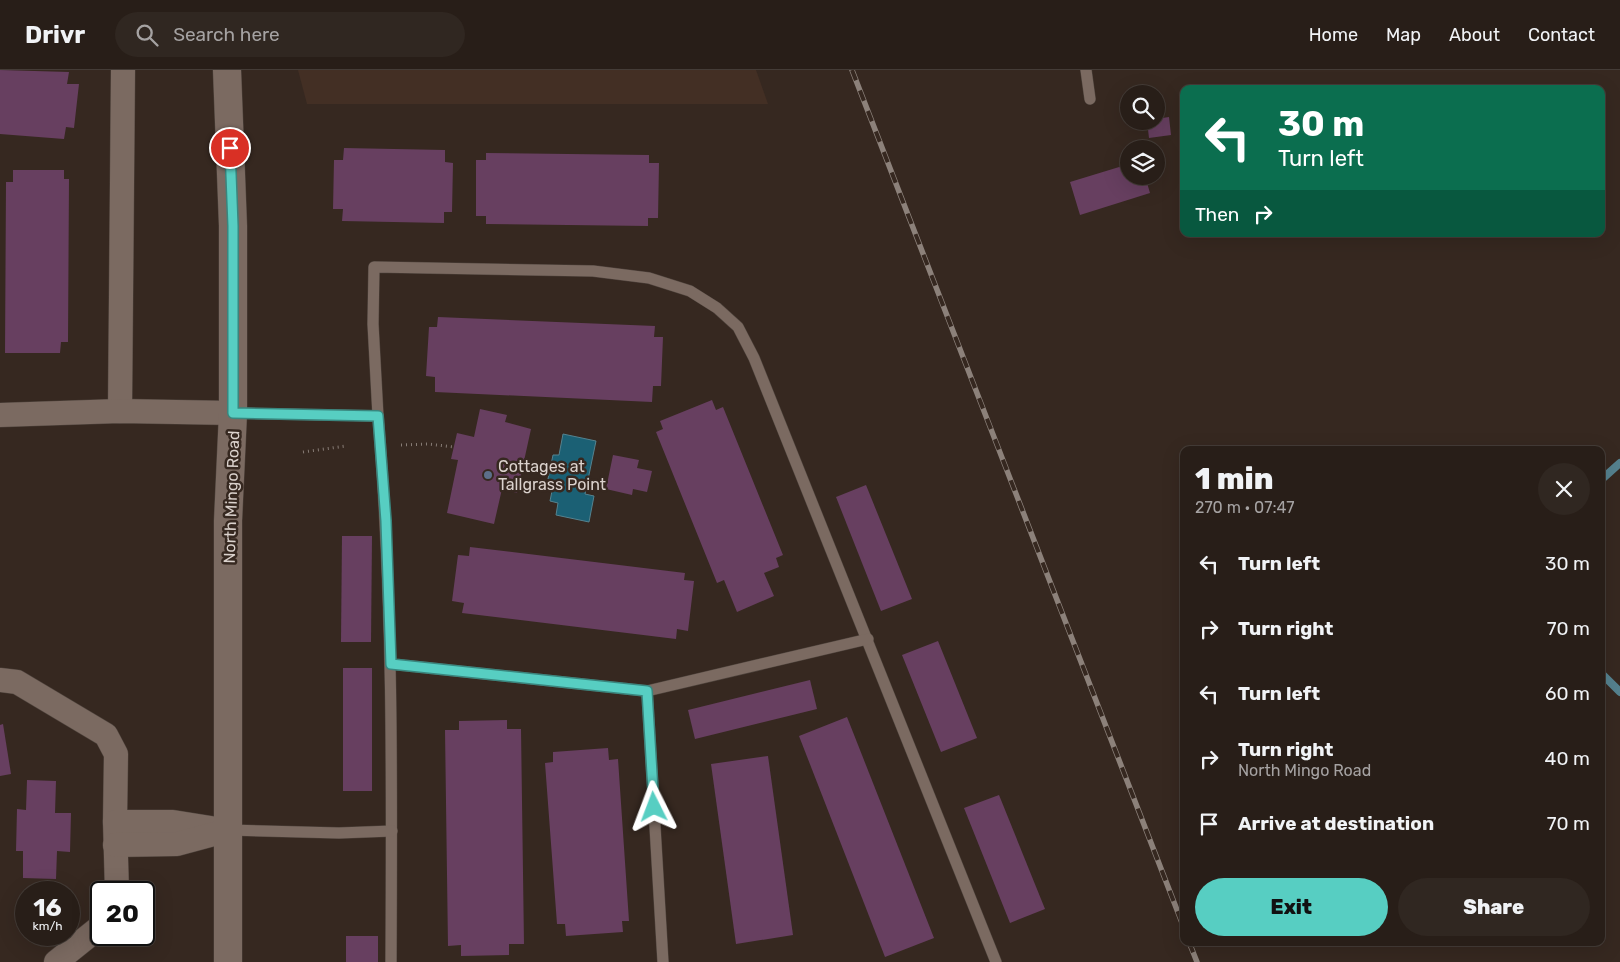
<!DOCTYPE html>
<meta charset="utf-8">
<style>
:root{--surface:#281e18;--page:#302721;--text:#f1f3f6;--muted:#a5a2a2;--line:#443c37;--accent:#57cec2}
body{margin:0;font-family:Rubik,sans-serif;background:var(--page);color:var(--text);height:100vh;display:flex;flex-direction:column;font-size:19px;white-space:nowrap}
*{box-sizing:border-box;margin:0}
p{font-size:16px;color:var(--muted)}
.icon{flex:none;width:28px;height:28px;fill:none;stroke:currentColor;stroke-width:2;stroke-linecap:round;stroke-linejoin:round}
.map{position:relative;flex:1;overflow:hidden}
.side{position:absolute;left:1180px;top:376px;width:425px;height:500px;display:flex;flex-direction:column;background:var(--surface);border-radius:10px;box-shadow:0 5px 20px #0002,0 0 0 1px var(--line)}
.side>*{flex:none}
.guide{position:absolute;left:1180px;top:15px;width:425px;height:152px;border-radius:10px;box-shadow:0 5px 20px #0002,0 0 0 1px var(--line);background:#0b6e4f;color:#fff;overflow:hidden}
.fabs{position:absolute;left:1120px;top:15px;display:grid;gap:10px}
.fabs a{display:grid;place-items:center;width:45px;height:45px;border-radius:50%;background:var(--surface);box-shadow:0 5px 20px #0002,0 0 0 1px var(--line);font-size:25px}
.speed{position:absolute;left:15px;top:811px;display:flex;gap:10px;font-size:25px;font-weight:700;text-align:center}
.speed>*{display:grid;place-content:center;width:65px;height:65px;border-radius:50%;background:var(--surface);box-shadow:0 5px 20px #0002,0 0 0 1px var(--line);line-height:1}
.speed small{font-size:12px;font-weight:400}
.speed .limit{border:2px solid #111;border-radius:8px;background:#fff;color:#111}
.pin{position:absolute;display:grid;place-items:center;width:42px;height:42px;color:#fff;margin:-21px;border:2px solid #fff;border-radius:50%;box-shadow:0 1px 5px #0007}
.me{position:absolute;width:55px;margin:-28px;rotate:357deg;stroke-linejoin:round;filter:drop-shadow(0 0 4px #0008)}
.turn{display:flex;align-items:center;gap:18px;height:105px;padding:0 15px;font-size:22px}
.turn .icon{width:65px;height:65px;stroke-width:2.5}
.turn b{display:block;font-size:35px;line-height:42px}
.then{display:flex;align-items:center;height:48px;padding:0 15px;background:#0003;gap:10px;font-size:19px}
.round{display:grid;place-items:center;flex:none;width:52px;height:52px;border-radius:26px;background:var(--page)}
.summary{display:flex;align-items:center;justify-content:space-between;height:85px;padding:0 15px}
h1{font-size:30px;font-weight:800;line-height:38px}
.action{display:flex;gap:10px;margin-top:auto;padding:10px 15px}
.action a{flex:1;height:58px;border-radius:30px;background:var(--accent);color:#111;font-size:20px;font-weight:800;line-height:58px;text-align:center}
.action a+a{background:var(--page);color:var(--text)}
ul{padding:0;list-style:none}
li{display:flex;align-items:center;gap:15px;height:65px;padding:0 15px}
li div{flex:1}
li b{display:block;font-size:19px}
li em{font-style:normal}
header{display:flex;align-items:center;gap:30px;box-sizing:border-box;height:70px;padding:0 25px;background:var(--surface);border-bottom:1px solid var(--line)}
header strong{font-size:24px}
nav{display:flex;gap:28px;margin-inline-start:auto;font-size:18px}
.search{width:350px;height:45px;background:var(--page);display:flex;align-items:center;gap:12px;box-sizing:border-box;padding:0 18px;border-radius:28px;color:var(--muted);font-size:19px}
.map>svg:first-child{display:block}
.built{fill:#432f24}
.water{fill:#1b6074;stroke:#55828f}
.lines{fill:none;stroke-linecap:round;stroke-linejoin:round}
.stream{stroke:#55828f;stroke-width:8}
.building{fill:#673f60}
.service-casing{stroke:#4e433c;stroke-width:12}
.minor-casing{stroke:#4e433c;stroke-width:25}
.tertiary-casing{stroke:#4e433c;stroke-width:29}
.path{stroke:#877c75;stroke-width:3;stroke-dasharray:1 4;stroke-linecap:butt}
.service{stroke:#7b6a61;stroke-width:11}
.minor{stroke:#7b6a61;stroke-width:24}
.tertiary{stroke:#7b6a61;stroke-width:28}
.rail-casing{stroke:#8c817a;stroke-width:5.5}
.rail{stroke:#362820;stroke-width:4;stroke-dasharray:11;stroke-linecap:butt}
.route-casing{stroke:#39867e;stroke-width:12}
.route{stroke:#57cec2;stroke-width:9}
.service-dot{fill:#5c6f8a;stroke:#362820;stroke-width:2}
.labels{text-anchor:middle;stroke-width:5;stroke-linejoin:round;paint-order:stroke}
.poi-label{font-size:16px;fill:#dbd2cd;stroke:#362820;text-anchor:start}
.street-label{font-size:16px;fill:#dbd2cd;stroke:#362820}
</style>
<header>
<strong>Drivr</strong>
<div class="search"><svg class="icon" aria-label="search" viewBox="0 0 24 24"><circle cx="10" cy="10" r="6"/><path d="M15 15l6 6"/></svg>Search here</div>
<nav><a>Home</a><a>Map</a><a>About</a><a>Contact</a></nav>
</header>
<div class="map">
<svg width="1620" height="892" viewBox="0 0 1620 892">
<rect width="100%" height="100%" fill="#362820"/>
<polygon class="built" points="298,0 756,0 768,34 307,34"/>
<polygon class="water" points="563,364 596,371 585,424 594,426 589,452 556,445 558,433 550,431 554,411 548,409 553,385 559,385"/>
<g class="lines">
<g class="stream">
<polyline points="1601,410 1620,393"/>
<polyline points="1601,603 1620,622"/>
</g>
</g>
<g class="building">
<polygon points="0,0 69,2 67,14 79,14 74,58 66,57 64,69 0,64"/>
<polygon points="1169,47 1171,65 1149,68 1147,51 1156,51 1156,49"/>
<polygon points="344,78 445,80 445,92 453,93 452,142 444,142 444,153 342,151 343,139 333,139 334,90 343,90"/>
<polygon points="486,83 649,85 649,93 659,93 658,148 648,148 648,156 486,154 486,146 476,146 476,90 486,90"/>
<polygon points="1129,94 1129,106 1145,106 1150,123 1080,145 1070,112"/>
<polygon points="13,100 64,100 64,109 69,109 68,272 61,272 60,283 5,283 6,112 13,112"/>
<polygon points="438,247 655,256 654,267 663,267 661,316 653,316 652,332 435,322 435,307 426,306 429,257 437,257"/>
<polygon points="712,330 716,340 723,337 783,485 776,488 779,497 764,503 774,526 737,542 724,510 717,513 656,362 663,359 660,351"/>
<polygon points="480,339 507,345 505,352 531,359 517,423 502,419 494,454 447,443 458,390 451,389 457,363 474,367"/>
<polygon points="613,385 639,390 637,398 652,401 647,422 633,419 632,425 606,419"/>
<polygon points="866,415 912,529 881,541 836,427"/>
<polygon points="342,466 372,466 371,572 341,572"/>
<polygon points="470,477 685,503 684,510 694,511 688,561 677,559 676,569 462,543 464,533 452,531 458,485 469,486"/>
<polygon points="938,571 977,668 941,682 902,585"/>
<rect x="343" y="598" width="29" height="123"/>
<polygon points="810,610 817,639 695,669 688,640"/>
<polygon points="847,647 934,868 885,887 799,666"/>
<polygon points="507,650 507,659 521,659 524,874 509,874 509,885 461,886 461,875 448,876 445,660 459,660 459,651"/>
<polygon points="3,654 11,704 0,706 0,655"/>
<polygon points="608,678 609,690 618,689 629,851 622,851 623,862 566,866 565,854 557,854 545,693 553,692 553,682"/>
<polygon points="768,686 793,865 736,874 711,694"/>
<polygon points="27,710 56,711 55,743 71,743 70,782 57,781 56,809 23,808 23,781 16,781 17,739 26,740"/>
<polygon points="999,725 1045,839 1010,853 964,738"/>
<rect x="346" y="866" width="32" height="26"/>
</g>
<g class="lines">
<g class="service-casing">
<g id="service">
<polyline points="1086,0 1090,29"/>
<path d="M233,343L378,346C393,528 392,710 391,892"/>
<polyline points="378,346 373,254 374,197 593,201 649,208 690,221 717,238 738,257 754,288 996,892"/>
<polyline points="391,594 647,621 663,892"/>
<polyline points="647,621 868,569"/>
<polyline points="229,760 339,763 392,761"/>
</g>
</g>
<g class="minor-casing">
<g id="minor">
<polyline points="120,341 123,0"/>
<polyline points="0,345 120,341 233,343"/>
<polyline points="0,610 17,612 106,665 116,684 115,752 117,822"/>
<polyline points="115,752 173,752 217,759"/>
<polyline points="115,775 177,774 229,760"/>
<polyline points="56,892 101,856"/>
</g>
</g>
<g class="tertiary-casing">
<polyline id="tertiary" points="227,0 233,156 233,343 228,451 228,892"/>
</g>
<g class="path">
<polyline points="401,375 428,374 454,377"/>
<polyline points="303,382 346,376"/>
</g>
<use href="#service" class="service"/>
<use href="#minor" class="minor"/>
<use href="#tertiary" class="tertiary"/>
<g class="rail-casing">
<g id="rail">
<polyline points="852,0 1184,858"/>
<polyline points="1189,872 1197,892"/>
</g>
</g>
<use href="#rail" class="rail"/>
</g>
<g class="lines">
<g class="route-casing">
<polyline id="route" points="230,78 233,156 233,343 378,346 386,451 391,594 647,621 654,737"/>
</g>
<use href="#route" class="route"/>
</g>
<circle class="service-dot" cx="488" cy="405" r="5"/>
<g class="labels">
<g class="poi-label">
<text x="498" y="402">Cottages at<tspan x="498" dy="18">Tallgrass Point</tspan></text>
</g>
<g class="street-label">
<text transform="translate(231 427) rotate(-88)" y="6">North Mingo Road</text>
</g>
</g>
</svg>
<div class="fabs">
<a><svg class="icon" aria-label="search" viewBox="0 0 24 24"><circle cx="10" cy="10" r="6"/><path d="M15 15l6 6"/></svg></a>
<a><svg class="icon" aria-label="layers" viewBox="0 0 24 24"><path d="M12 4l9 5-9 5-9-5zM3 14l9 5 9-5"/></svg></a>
</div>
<div class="speed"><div>16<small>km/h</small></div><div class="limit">20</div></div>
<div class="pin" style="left:230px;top:78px;background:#d93025"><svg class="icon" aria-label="arrive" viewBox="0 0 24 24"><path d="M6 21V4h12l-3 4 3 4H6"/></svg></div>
<svg class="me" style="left:654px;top:737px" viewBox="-20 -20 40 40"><path d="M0-17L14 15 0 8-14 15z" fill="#57cec2" stroke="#fff" stroke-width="4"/></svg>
<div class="guide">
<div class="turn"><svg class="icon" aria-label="left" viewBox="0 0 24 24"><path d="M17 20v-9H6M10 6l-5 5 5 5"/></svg><div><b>30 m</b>Turn left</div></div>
<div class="then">Then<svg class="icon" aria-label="right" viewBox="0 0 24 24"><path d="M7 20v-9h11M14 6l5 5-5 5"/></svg></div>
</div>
<section class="side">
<div class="summary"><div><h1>1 min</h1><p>270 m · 07:47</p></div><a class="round"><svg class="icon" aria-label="close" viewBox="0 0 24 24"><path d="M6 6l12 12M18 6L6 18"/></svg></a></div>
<ul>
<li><svg class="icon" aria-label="left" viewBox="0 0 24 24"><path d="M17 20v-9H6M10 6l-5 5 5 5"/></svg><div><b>Turn left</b></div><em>30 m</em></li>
<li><svg class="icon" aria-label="right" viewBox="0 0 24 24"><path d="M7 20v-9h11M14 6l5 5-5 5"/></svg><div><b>Turn right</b></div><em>70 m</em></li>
<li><svg class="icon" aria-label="left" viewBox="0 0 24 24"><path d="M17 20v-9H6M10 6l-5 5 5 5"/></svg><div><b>Turn left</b></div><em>60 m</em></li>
<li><svg class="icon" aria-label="right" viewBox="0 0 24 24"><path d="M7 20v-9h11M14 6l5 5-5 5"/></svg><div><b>Turn right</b><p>North Mingo Road</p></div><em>40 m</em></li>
<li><svg class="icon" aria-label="arrive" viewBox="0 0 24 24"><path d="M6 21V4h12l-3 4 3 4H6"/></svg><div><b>Arrive at destination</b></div><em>70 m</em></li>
</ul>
<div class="action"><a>Exit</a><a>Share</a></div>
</section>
</div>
